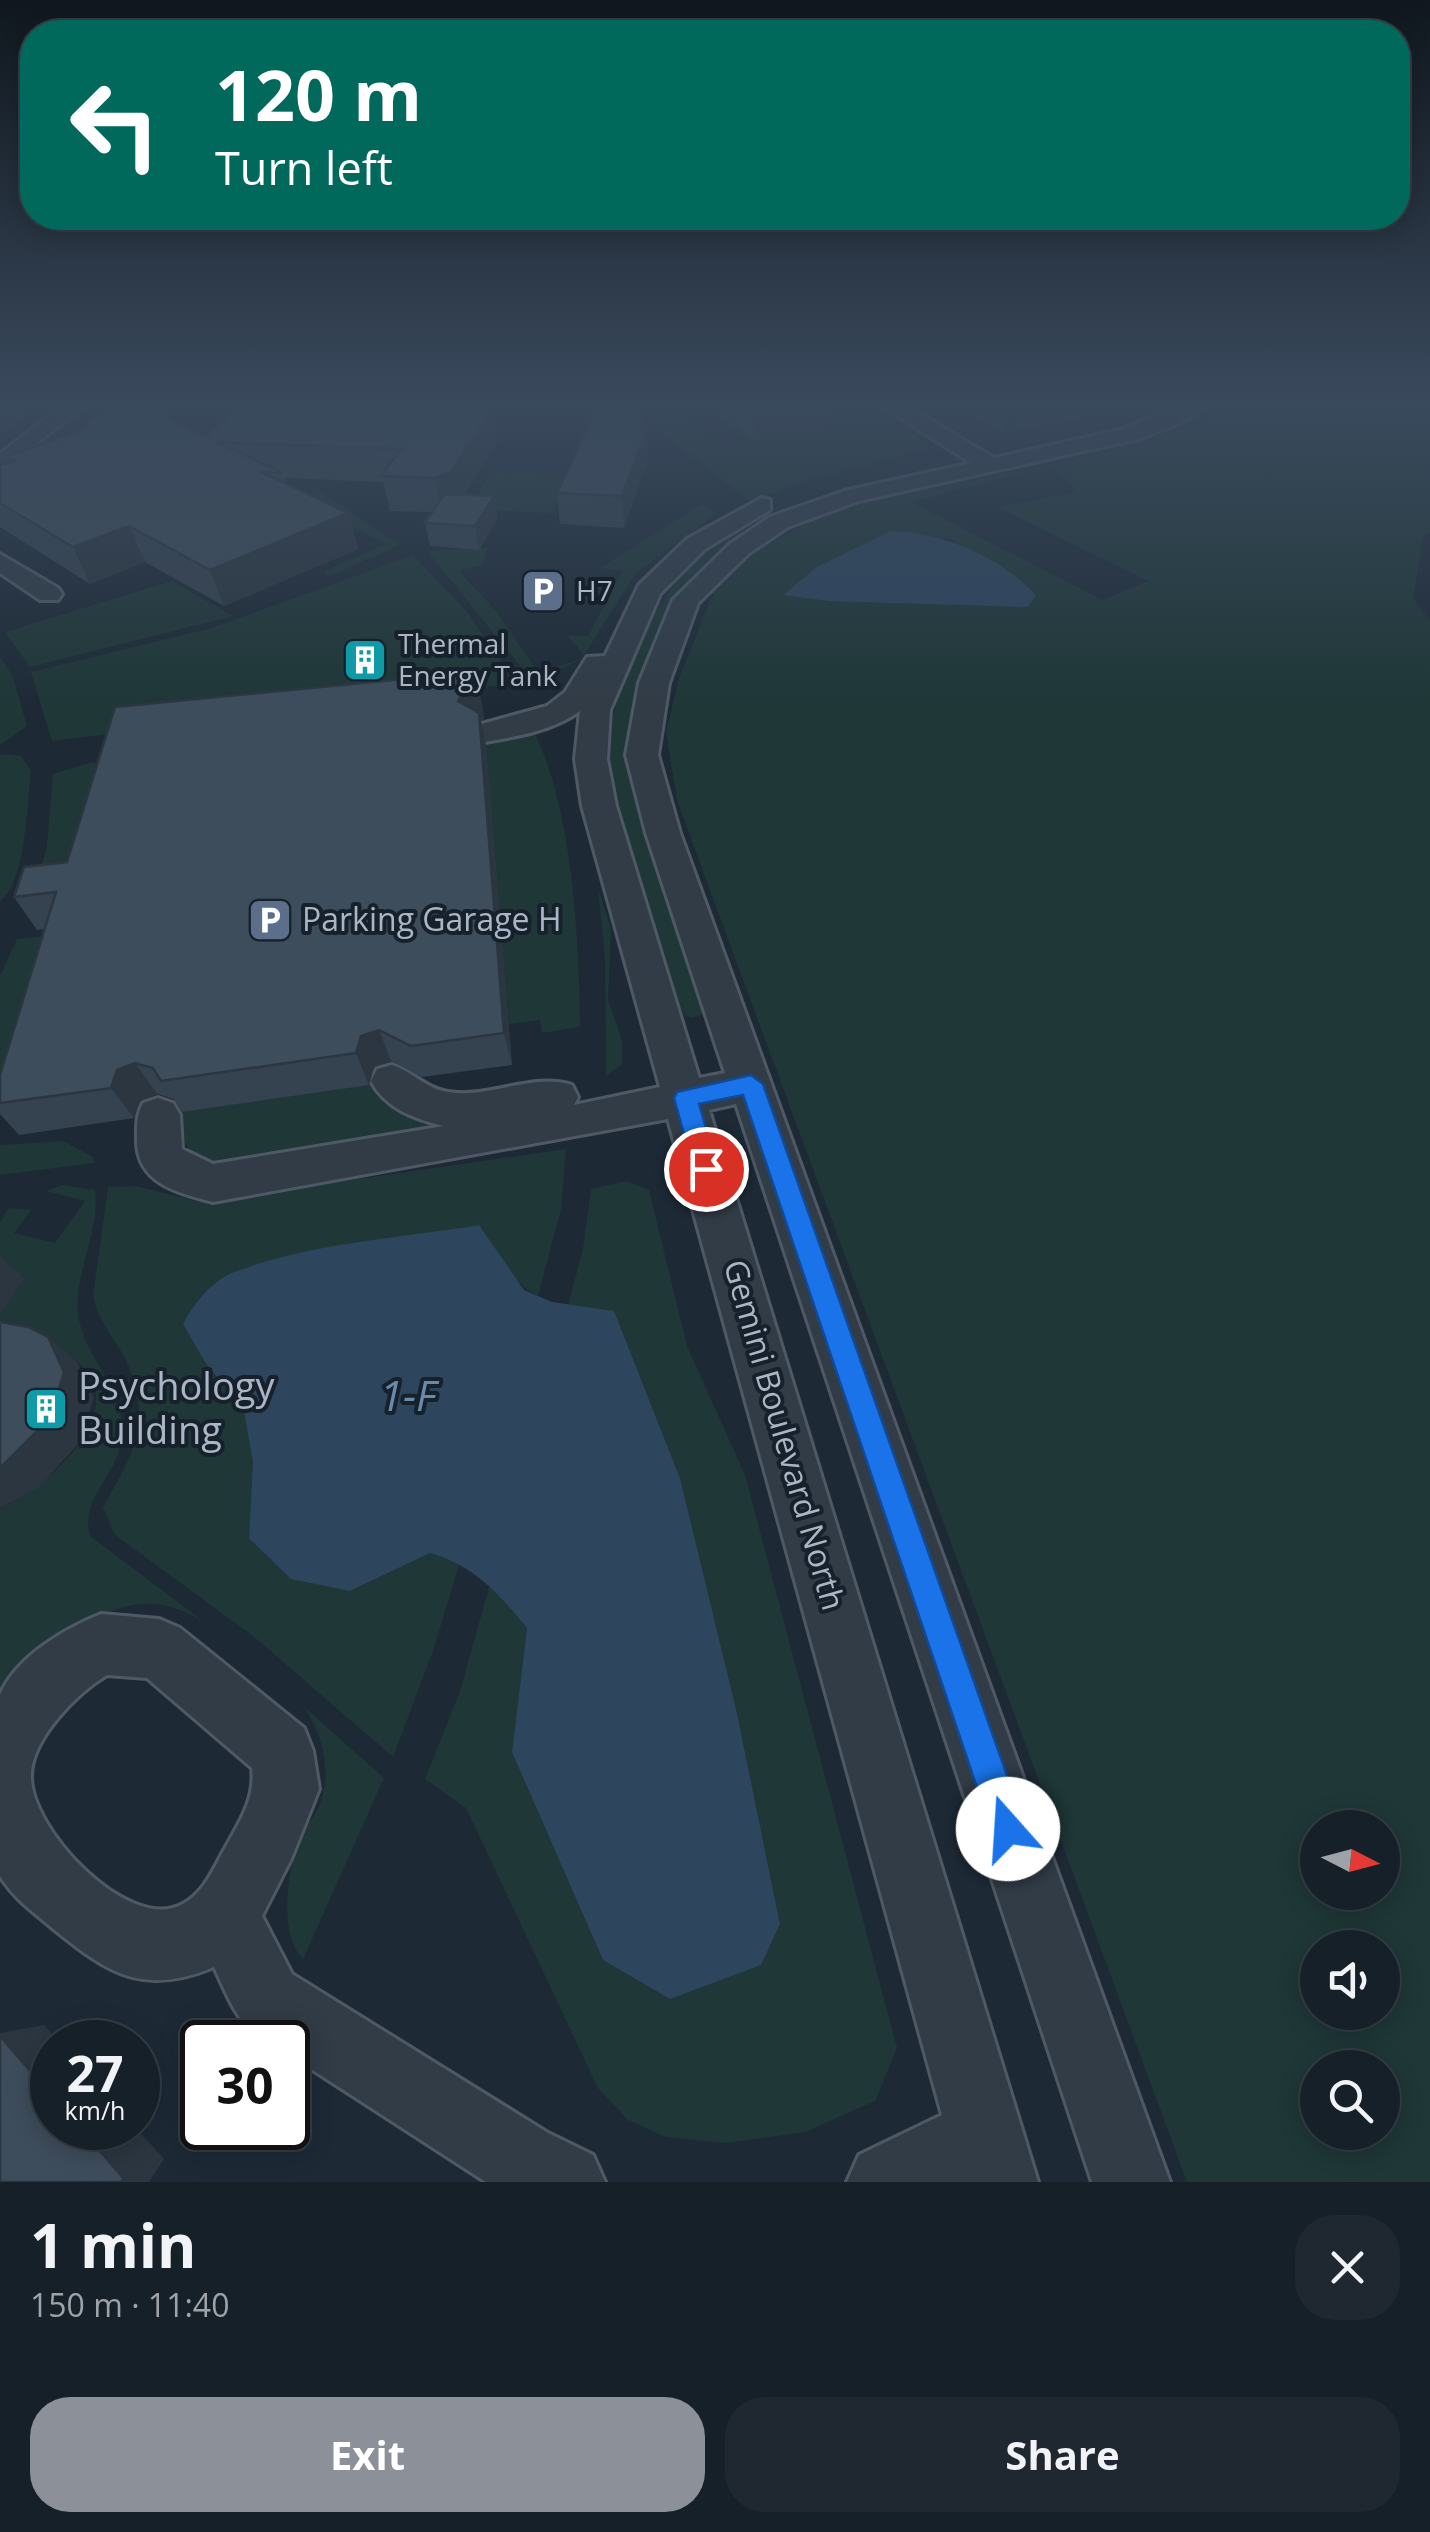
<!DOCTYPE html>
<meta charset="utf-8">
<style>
:root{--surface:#162028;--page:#1f2830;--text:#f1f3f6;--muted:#9ea3a8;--line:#353e45;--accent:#8c9099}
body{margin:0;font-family:"Open Sans",sans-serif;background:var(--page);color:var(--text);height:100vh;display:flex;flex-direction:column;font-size:38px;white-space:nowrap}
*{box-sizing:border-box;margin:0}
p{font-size:32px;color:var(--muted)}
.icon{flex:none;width:55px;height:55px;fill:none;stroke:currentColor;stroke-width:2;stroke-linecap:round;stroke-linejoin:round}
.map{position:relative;height:2182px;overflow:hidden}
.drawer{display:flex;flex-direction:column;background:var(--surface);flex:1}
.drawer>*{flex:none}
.banner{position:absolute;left:20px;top:20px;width:1390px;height:210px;border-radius:40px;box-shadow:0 5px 25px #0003,0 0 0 2px var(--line);background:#00695c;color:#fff;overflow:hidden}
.needle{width:65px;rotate:96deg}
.buttons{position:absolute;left:1300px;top:1810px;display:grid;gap:20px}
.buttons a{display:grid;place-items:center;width:100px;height:100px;border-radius:50%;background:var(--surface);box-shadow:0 5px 25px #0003,0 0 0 2px var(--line);font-size:50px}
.speed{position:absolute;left:30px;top:2020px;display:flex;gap:20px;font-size:50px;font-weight:700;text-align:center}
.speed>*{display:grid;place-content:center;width:130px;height:130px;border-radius:50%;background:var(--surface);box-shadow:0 5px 25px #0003,0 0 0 2px var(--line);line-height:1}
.speed small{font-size:25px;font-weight:400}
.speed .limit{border:5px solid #111;border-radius:15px;background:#fff;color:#111}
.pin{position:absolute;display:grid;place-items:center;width:85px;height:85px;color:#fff;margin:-42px;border:5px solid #fff;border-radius:50%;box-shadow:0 2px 10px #0007}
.me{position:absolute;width:110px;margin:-55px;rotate:341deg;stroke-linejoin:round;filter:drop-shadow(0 0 8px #0008)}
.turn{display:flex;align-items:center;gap:35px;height:210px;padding:0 30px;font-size:45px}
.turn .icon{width:130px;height:130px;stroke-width:2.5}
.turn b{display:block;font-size:70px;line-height:85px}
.round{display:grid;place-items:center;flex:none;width:105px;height:105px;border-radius:40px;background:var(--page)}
.headline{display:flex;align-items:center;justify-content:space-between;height:170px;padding:0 30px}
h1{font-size:60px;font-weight:700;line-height:75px}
.cta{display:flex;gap:20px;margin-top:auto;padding:20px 30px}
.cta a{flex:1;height:115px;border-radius:40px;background:var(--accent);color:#fff;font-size:40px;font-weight:700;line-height:115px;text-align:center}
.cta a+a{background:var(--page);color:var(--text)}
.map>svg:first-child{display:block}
.green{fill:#1f3737;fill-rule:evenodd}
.water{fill:#2d455d}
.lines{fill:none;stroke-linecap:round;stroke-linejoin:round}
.minor-casing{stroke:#4e5965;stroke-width:6}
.minor{fill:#313c47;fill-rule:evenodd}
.wall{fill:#35424f}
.shaded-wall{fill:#2b3640}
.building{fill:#3e4d5c;stroke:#2b3640;stroke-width:2.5}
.route{fill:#1a73e8;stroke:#114b97;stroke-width:2.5}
.labels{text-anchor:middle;stroke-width:8;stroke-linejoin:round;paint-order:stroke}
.far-poi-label{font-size:28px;fill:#aab6c5;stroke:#16212b;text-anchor:start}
.poi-label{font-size:32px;fill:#aab6c5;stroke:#16212b;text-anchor:start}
.street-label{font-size:32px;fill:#aab6c5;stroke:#16212b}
.near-poi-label{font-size:38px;fill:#aab6c5;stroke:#16212b;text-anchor:start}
.near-water-label{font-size:42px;font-style:italic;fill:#688aab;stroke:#16212b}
</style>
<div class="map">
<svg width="1430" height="2182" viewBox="0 0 1430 2182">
<rect width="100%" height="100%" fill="#1d2a36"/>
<g class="green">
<path d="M640,401C682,401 703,455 749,440L695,401L756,440L834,414L817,402L862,401L930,445L927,449L803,481L751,502L635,412L648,408Z"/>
<polygon points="942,401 994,401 1012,411 1003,432"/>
<polygon points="1063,401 1132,401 1096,415 1011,432 1018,412"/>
<path d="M1220,401H1276L1292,408H1323L1357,401H1430V532L1424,536L1413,598L1430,621V2182H1187L711,893L677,800L666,732L679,678L713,594L749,556L809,521L867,502L873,504L876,500L1001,474L1022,473L911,502L1103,600L1148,581L998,507L1078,492L1052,466L1213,420L1208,412ZM949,538L968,551L817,567ZM1318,1828H1382V1892H1318ZM1318,1948H1382V2012H1318ZM1318,2068H1382V2132H1318Z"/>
<polygon points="491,470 575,474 551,513 469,509"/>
<polygon points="314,487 400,545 327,577 325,571 386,544 306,504"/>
<polygon points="702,504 716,514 636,573 584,655 568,636 588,636 622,571 600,568"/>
<path d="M741,527L740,536L702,567L674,603L634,700L627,743L640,812L706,1013L693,1018L684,1015L679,1003C657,929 601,801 611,727C615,699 628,673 639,647C662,593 690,558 741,527Z"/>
<polygon points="488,548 482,565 459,571 496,611 538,672 579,660 534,683 427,551"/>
<polygon points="413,555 467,612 515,683 52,741 31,672 212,628"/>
<polygon points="172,581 233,616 30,667 5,632"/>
<polygon points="0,656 13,677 27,726 0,745"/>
<path d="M535,734C573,812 579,940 580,1027L542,1033L540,1020L509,1024L485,738Z"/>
<path d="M6,754L21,756L31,771C27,802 26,884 0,901V755Z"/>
<polygon points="92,762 101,765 74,888 34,893 47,846 53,774"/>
<polygon points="598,889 611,928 608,1000 622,1040 622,1064 606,1076 605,957"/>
<polygon points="57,935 0,1103 0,976 17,939"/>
<path d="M377,1083C403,1146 505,1115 558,1109L213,1165C187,1151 179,1141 179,1112Z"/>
<polygon points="63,1141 93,1157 94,1163 0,1175 0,1145"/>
<path d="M566,1149L561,1209L538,1296C509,1282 498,1249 478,1225L327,1250L234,1272L183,1323C199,1354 222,1378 241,1407C261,1438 251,1503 249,1538L350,1591L430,1553L460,1562L433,1651L393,1757L253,1636L115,1535L103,1508C130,1457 153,1428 129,1367C118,1341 98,1323 93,1296L108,1187L136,1186L200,1202Z"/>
<polygon points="627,1181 649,1190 687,1346 745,1475 897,2048 875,2101 805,2132 726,2143 666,2137 628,2120 598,2088 466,1808 425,1779 460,1691 490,1584 527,1628 512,1753 780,1924 737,1713 680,1478 614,1312 568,1305 583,1249 591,1189"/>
<path d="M62,1185L95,1190C101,1232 71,1278 79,1320C88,1363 129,1392 121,1443C115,1478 80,1498 90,1536L203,1621C110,1566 55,1655 0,1715V1508C42,1490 133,1415 80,1364C62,1348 23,1339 0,1330V1314L25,1279L0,1273V1222L9,1208L31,1210L14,1233L55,1243L85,1201L46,1191Z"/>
<path d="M304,1707L384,1778L303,1959C279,1935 287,1875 297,1845C302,1830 314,1819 320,1804C332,1771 323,1735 304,1707Z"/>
</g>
<g class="water">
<path d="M891,531C945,533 998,556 1036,595L1028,607L829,601L783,595L817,567Z"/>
<path d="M479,1225L524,1290L552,1302L614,1311L680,1478L737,1713L780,1924L761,1965L670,1999L603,1960L512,1752L527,1628C498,1593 475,1566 430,1553L350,1591L291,1579L249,1538L253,1462L244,1411L205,1362L183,1324C195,1302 212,1280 237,1271C312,1243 400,1238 479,1225Z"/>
</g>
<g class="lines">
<g class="minor-casing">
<g id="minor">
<polygon points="68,401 91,401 0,472 0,454"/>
<path d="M874,401H899L994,458L1124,429L1188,401H1213L1178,424L1138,439L859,501L788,527L748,554L698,603L669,683L658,755L680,833L1170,2182H1092L736,1104L709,1110L1038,2182H847L859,2155L942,2115L668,1119L213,1202C179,1193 138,1184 137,1142C137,1127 136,1116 143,1103L158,1098L173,1103L180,1115L182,1149L213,1164L444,1126C415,1119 386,1109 371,1081L377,1069L392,1065C412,1071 426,1089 448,1092C489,1099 533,1072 572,1085L578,1097L574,1105L660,1087L582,806L575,759L580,711C552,731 518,736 485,742L469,733L474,726L547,706L565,692L587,657L605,656L639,585L687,539L762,498L770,500V510L705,549L660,594L610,710L607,759L616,806L699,1078L725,1073L646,833L626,755L639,683L673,600L730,544L770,517L844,491L971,463Z"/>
<polygon points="0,554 58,588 62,594 58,600 40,600 0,573"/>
<path d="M101,1614L159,1619L180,1628L304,1728L313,1751L319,1789L291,1859L262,1916L292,1974L548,2133L593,2155L605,2182H486L288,2054V2042C242,2042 231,2002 214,1967C144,1996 109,1974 56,1931C35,1913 14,1899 0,1876V1695C16,1657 64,1629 101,1614ZM107,1675L147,1678L252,1768C256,1800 238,1824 223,1852C212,1872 203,1894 181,1905C128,1932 29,1829 31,1775C32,1738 77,1693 107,1675Z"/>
</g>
</g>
<use href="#minor" class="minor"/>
</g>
<g class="wall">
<polygon points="701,402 837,402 836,414 832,415 831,424 756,440"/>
<polygon points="462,407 498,442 464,495 494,496 497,519 479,550 430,546 425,523 432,512 390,511 383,482 285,478 286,484 348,513 358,549 224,606 145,562 90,584 0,527 0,465 10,462 7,456 172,421 205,437"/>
<polygon points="645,413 648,459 624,528 560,524 557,493"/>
<polygon points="482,704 484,720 481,721 486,746 512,1065 422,1077 391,1061 374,1067 369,1085 182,1112 174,1099 157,1094 140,1101 134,1118 19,1135 0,1114 0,1075 45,929 37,930 14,897"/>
</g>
<g class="shaded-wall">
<polygon points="20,402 46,402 0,435 0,416"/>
<polygon points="438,402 466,402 441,439 435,406"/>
<polygon points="822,402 837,402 836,414 832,415 831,424 756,440 757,418"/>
<polygon points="493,409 498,442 457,506 442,513 435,478"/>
<polygon points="645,413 648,459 624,528 622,496 639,429"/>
<polygon points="494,496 497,519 479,550 475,526"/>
<polygon points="348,513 358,549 224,606 210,570"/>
<polygon points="129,526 145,562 90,584 73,547"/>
<polygon points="476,672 482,704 484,720 481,721 486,746 512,1065 504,1033 458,701"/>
<polygon points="379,1030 391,1061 374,1067 369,1085 356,1053 361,1036"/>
<polygon points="135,1063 157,1094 140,1101 134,1118 111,1088 117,1070"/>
<polygon points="0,1256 25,1279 0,1314"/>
<polygon points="48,1337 78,1363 94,1397 81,1441 38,1488 0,1508 0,1468"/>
<polygon points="44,2025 60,2042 52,2042 52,2096 0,2062 0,2033"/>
<polygon points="80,2128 136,2128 164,2159 149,2182 121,2182"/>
</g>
<g class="building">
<polygon points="0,402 20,402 0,416"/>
<polygon points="244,402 438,402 435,406 493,409 450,472 435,478 381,476 401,449 217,442 283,473 261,472 348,513 210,570 129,526 73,547 0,503 0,465 15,461 7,456 82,431 91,418 125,406 161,408 172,421 205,437"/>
<polygon points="732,402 833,402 757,418"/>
<polygon points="596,411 645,413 639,429 647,429 622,496 557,493"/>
<polygon points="444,494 494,496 475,526 425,523"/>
<polygon points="476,672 477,687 464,691 458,701 479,713 504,1033 411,1046 379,1030 361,1036 356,1053 161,1081 153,1068 135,1063 117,1070 111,1088 0,1103 0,1075 56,892 14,897 24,867 67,862 115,707"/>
<polygon points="0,1322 28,1327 48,1337 64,1372 50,1418 0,1468"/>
<polygon points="0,2036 52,2096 52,2128 80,2128 123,2178 121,2182 0,2182"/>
</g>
<linearGradient id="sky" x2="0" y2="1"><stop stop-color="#10171e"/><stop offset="0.57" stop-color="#3a4a5d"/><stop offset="1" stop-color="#3a4a5d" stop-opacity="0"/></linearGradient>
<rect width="1430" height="707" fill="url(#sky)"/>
<polygon class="route" points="751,1075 763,1084 1026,1829 1021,1842 1008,1847 996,1842 991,1829 743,1095 699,1104 718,1169 706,1179 694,1169 674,1098 677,1092"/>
<defs>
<g id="parking-square" transform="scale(2.25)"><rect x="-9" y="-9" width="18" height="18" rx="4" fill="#5c6f8a" stroke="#16212b"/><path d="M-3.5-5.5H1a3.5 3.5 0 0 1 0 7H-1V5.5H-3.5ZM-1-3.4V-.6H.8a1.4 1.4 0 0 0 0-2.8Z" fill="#fff"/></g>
<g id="building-square" transform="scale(2.25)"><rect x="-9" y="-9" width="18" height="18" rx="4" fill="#0f9aa8" stroke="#16212b"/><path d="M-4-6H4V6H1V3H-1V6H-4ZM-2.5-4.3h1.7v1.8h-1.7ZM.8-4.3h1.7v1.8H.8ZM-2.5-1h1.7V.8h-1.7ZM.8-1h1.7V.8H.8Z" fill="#fff"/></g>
</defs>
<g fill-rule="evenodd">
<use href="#parking-square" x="543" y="591"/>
<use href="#building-square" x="365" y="660"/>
<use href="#parking-square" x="270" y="920"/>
<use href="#building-square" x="46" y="1409"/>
</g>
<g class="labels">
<g class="far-poi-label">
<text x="576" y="601">H7</text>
<text x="398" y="654">Thermal<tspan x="398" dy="32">Energy Tank</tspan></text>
</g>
<g class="poi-label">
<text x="302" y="931">Parking Garage H</text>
</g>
<g class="street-label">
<text transform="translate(784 1435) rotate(74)" y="11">Gemini Boulevard North</text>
</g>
<g class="near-poi-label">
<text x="78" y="1400">Psychology<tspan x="78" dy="44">Building</tspan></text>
</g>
<g class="near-water-label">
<text x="408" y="1411">1-F</text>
</g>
</g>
</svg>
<div class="buttons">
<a><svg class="needle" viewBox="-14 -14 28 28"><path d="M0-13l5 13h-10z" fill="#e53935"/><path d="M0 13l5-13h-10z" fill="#9ea3a8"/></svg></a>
<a><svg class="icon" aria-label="sound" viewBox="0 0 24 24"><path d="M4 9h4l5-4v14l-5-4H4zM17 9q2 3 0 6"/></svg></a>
<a><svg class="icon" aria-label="search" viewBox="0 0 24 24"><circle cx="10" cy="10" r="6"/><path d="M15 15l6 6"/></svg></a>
</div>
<div class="speed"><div>27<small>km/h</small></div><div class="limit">30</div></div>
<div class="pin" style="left:706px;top:1169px;background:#d93025"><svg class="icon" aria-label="arrive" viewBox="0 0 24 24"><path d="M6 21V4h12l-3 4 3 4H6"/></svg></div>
<svg class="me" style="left:1008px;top:1829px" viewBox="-20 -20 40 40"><circle r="19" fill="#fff"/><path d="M0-13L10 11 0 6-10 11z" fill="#1a73e8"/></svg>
<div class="banner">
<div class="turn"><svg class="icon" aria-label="left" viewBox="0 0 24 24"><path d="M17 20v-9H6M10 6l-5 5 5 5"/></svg><div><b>120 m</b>Turn left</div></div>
</div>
</div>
<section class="drawer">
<div class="headline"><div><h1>1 min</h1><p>150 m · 11:40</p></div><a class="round"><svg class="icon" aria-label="close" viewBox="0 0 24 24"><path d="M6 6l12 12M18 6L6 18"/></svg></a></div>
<div class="cta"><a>Exit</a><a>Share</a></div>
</section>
